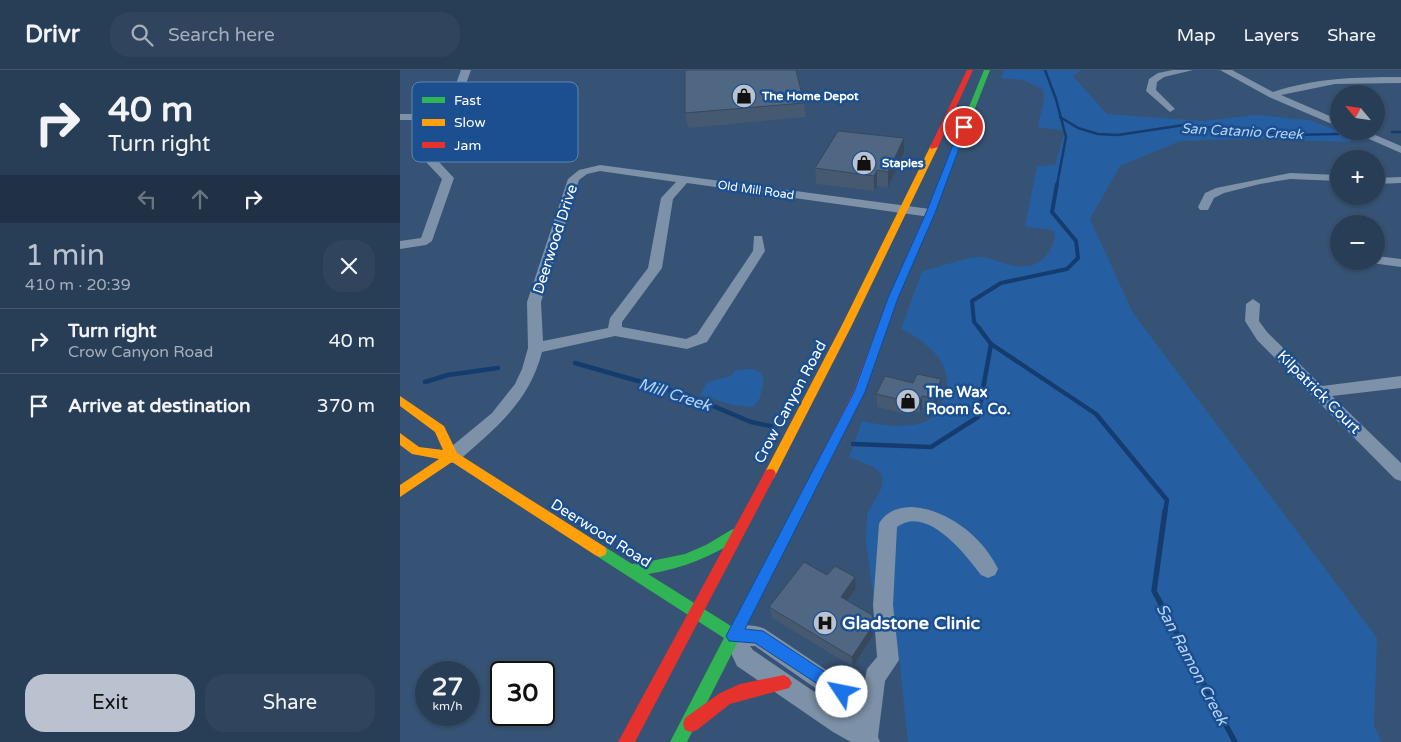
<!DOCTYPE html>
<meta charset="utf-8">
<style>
:root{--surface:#283e57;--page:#30455d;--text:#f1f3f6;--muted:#a5aeba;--line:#44576d;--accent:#b9c2ce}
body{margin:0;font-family:"Varela Round",sans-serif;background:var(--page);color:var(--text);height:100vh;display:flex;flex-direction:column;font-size:19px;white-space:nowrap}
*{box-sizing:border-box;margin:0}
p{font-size:16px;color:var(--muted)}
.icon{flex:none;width:28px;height:28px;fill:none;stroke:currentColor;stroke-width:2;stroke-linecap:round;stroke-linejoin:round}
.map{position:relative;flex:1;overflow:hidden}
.details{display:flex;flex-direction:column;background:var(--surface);width:400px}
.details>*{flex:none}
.banner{background:#283e57;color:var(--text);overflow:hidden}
.needle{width:32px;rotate:299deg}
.fabs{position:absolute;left:930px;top:15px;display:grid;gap:10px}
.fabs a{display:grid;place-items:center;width:55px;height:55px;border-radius:50%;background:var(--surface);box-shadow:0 1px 4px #0004,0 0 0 1px var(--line);font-size:25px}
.speed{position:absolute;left:15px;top:591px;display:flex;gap:10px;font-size:25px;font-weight:700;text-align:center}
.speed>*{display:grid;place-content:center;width:65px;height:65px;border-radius:50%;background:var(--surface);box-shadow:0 1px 4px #0004,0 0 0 1px var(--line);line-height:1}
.speed small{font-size:12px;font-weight:400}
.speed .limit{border:2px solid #111;border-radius:8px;background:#fff;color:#111}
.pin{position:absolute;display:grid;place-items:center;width:42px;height:42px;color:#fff;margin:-21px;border:2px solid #fff;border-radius:50%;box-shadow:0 1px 5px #0007}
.me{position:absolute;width:55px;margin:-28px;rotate:304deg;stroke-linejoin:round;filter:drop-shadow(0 0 4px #0008)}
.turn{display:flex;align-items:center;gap:18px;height:105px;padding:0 25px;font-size:22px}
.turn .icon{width:65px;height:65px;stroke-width:2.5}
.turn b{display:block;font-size:35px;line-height:42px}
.lanes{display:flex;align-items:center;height:48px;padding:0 25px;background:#0003;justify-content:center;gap:25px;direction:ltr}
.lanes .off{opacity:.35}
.round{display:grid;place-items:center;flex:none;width:52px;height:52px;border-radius:20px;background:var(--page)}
.summary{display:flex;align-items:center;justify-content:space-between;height:85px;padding:0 25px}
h1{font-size:30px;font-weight:600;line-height:38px;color:var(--accent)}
.primary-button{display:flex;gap:10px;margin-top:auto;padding:10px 25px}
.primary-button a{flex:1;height:58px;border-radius:20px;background:var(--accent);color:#111;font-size:20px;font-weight:600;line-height:58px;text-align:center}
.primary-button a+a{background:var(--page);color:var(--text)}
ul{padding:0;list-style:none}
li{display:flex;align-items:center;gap:15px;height:65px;padding:0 25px;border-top:1px solid var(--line)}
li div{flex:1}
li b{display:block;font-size:19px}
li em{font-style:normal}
header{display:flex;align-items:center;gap:30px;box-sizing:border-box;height:70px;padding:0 25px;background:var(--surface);border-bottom:1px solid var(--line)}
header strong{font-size:24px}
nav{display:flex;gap:28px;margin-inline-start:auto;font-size:18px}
.search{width:350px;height:45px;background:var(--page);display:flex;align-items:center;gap:12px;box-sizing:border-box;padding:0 18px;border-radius:20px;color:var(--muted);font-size:19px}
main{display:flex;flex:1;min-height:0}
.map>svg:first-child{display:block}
.green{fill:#265fa1}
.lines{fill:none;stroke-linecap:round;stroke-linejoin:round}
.stream-far3{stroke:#153c6e;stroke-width:2.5}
.stream-far2{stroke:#153c6e;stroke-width:4}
.stream-far1{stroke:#153c6e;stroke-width:4.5}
.stream{stroke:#153c6e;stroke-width:5.5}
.street{fill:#7d92a8;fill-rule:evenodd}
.fast{fill:#30b455;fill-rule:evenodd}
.slow{fill:#ff9f0a;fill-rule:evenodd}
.jam{fill:#e5322d;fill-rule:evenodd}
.wall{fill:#455971}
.shaded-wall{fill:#38485c}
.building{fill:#506783;stroke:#38485c}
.route{fill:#1a73e8;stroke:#114b97}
.labels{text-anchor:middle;stroke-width:5;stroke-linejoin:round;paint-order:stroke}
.far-poi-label{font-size:12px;font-weight:bold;fill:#fff;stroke:#1b4f8f;text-anchor:start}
.far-street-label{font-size:12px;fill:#fff;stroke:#1b4f8f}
.far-water-label{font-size:14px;font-style:italic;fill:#b5d3f5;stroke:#1b4f8f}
.street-label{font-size:15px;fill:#fff;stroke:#1b4f8f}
.poi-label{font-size:15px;font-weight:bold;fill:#fff;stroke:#1b4f8f;text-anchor:start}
.water-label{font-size:16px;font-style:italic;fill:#b5d3f5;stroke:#1b4f8f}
.near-poi-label{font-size:18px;font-weight:bold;fill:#fff;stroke:#1b4f8f;text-anchor:start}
.key{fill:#1b4f8f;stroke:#5f84b1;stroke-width:1}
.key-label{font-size:14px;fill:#fff}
</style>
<header>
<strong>Drivr</strong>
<div class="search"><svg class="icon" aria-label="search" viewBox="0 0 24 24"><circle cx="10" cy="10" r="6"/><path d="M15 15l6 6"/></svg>Search here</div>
<nav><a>Map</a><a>Layers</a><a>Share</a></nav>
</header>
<main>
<section class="details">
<div class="banner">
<div class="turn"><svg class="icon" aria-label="right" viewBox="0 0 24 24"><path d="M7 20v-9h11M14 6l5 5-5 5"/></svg><div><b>40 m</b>Turn right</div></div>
<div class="lanes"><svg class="icon off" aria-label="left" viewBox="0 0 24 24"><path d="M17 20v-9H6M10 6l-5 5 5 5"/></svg><svg class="icon off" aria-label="ahead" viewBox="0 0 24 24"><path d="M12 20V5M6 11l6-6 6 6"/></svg><svg class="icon" aria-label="right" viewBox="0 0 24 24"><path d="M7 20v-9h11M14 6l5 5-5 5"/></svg></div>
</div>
<div class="summary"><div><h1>1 min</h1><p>410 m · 20:39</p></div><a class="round"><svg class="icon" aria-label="close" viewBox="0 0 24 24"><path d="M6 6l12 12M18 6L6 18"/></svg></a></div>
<ul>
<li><svg class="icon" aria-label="right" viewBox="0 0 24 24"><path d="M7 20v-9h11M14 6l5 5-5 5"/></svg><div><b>Turn right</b><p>Crow Canyon Road</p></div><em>40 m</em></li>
<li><svg class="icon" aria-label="arrive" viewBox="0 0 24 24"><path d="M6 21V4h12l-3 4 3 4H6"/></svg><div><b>Arrive at destination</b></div><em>370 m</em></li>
</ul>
<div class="primary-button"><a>Exit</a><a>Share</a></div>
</section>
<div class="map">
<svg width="1001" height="672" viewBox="0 0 1001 672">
<rect width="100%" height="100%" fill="#365274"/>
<g class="green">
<path d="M604,0H681L673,6L707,44L803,51L856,45L909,50L955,67L949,72L854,69L780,71L720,96L690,149L733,243L977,568L974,656L982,672H508L498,578L476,544L466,472L467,444L481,419L483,407L474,397L449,387L462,351C480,355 506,359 524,352C533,349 538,340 542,333C560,299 529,272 501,259L522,201C539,198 565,186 582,187C593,188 604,195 615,196C639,200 654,183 655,161L625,156L637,96L655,95L665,61L638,57L644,29L643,20L624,10L601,8Z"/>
<polygon points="353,299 361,303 364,310 360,328 353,337 333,335 300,325 307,312 331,306 336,300"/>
</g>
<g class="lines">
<g class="stream-far3">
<polyline points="645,0 656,29 666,67 657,115"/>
<polyline points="660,47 678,58 698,64 718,65 784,55 890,65 938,64"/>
<polyline points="992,62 1001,62"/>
</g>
<polyline class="stream-far2" points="580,259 574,252 572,231 601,213 667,199 678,188 676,171 652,142 657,114"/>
<g class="stream-far1">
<polyline points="579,258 591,274 696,344 767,430 765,442"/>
<polyline points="175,293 287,325 351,352 375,357"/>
<polyline points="25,312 48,305 98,298"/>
<polyline points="453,374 531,377 578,347 591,274"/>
</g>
<polyline class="stream" points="765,441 754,521 835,672"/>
<g class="street">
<polygon points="61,0 71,0 38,91 54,108 32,171 26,175 0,179 0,171 21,168 42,109 26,92 42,50 0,50 0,44 45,44"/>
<polygon points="773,0 793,0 764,7 757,12 756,20 775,39 770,42 746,21 749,9 758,3"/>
<path d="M820,0H832L873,22C915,8 957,7 1001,7V13L935,14L881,25L939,50V57L869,27Z"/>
<polygon points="951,61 966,61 1001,76 1001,83"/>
<path d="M200,95L530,139L536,143L530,147L287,113L273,129L262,198L222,252V257L286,269L297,264L353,181L354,166H362L365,181L307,272L287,279L215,266L142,282C129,332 96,358 58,391L52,393L46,391L43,386L46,381L92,343L115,314L122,299L128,278L127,232L168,109L179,100ZM200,101L276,112L261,128L248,198L210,248L208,258L143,271L141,232L179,110L187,104Z"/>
<polygon points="890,103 939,105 939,111 890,109 860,114 824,123 814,128 808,140 800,140 798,137 805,123 816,118"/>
<polygon points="1001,107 1001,113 976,114 976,108"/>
<polygon points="977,186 1001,189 1001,197 972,193 971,191 976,191"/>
<polygon points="853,229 860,234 859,251 867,262 922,316 1001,306 1001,318 932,326 1001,393 1001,411 995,409 857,270 845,251 846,234"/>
<path d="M512,437C547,439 583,467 598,499L595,505L588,508L581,505C566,485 527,434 497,457L493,535L499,590L485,611L478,667L480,672H451L433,662L337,596L323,566L327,559C338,554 354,554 365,559L462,624L467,599L477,587L473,535L479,454C485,442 498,437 512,437ZM350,576H355L444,638L447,644L353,580Z"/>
</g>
<g class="fast">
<polygon points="584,0 590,0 538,133 534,135 531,135 530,133"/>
<path d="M422,389L426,391L428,394L287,672H270L324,568L195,485L193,481L195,477L200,475L205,477L232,494L246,492L285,484L306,475L331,460L336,458L341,460L343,464L341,468C312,486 282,499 248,504L331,556L418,391Z"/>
</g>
<g class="slow">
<polygon points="531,75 538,77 452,255 374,408 370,409 366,408 364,404 442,255"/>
<polygon points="0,326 44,356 57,383 205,477 207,481 205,485 200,487 195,485 52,392 0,427 0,415 39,389 12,384 0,375 0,363 19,377 43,380 35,362 0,336"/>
</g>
<g class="jam">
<polygon points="567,0 573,0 538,77 531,79 530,77"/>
<polygon points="531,131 534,131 538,133 498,228 465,322 426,397 422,399 418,397 416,394 453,322 488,228"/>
<polygon points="370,399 374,400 376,404 235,672 218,672 366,400"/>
<polygon points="384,605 389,608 392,613 389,618 330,634 297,660 291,662 285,660 283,654 285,648 320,623 340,614"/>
</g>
</g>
<g class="wall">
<polygon points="404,33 406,47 288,58 285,43"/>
<polygon points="504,68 504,83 488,117 477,116 474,121 416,114 415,98"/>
<polygon points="513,313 541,322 533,341 522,338 520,343 504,338 502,343 477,337 476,324"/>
<polygon points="427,505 455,507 456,518 447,531 473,565 453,597 372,548 369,537"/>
</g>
<g class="shaded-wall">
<polygon points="504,68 504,83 488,117 488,102"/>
<polygon points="477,100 477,116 474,121 474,106"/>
<polygon points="541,309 541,322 533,341 534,328"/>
<polygon points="504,326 504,338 502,343 502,330"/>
<polygon points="522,326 522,338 520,343 520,330"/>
<polygon points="455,507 456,518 442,538 441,527"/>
<polygon points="473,555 473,565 453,597 452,587"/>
</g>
<g class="building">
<polygon points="285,0 396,0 404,33 285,43"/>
<polygon points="438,61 504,68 488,102 477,100 474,106 415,98"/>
<polygon points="517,304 541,309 534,328 522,326 520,330 504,326 502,330 476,324 485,306 513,313"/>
<polygon points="404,492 427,505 435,496 455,507 441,527 472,545 473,555 452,587 369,537"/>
</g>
<polygon class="route" points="564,54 567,57 535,143 498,228 465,322 345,559 363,561 448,617 450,622 448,628 442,630 355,573 329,571 326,566 454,322 488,228 526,143 560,57"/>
<defs>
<g id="shop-disc" transform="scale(1.25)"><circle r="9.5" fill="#b9c2ce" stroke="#1b4f8f"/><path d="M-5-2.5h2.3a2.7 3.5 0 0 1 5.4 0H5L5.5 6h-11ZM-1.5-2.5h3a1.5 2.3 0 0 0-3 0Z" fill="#111"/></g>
<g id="hospital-disc" transform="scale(1.25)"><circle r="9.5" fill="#b9c2ce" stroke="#1b4f8f"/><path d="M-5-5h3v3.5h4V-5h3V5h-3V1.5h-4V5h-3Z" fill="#111"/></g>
</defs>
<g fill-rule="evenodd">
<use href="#shop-disc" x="344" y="26"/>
<use href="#shop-disc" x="464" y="93"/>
<use href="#shop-disc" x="508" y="331"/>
<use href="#hospital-disc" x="425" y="553"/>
</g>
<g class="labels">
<g class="far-poi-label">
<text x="362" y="30">The Home Depot</text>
<text x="482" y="97">Staples</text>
</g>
<g class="far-street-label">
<text transform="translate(356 120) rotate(8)" y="4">Old Mill Road</text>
</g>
<g class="far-water-label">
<text transform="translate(842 61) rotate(3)" y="5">San Catanio Creek</text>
</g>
<g class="street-label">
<text transform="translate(155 169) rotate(-72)" y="5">Deerwood Drive</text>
<text transform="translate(919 322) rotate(45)" y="5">Kilpatrick Court</text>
<text transform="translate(390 332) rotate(-62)" y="5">Crow Canyon Road</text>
<text transform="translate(201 463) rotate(32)" y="5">Deerwood Road</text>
</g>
<g class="poi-label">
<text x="526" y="327">The Wax<tspan x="526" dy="17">Room &amp; Co.</tspan></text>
</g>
<g class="water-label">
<text transform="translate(275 324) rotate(18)" y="6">Mill Creek</text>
<text transform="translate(793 594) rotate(62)" y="6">San Ramon Creek</text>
</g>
<g class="near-poi-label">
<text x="442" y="559">Gladstone Clinic</text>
</g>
</g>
<rect x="12" y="12" width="166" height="80" rx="8" class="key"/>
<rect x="22" y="27" width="23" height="6" fill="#30b455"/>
<rect x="22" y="49" width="23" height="7" fill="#ff9f0a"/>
<rect x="22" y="72" width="23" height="6" fill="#e5322d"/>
<g class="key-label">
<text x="54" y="35">Fast</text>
<text x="54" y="57">Slow</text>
<text x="54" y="80">Jam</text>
</g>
</svg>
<div class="fabs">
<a><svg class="needle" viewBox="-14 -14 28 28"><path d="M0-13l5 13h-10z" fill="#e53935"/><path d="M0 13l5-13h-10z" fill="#a5aeba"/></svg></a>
<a>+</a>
<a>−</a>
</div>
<div class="speed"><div>27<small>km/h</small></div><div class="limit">30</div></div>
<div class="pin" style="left:564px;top:57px;background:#d93025"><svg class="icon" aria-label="arrive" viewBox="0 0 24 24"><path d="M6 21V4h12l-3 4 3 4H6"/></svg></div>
<svg class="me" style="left:442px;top:622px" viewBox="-20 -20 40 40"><circle r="19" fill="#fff"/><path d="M0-13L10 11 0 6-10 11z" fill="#1a73e8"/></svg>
</div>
</main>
